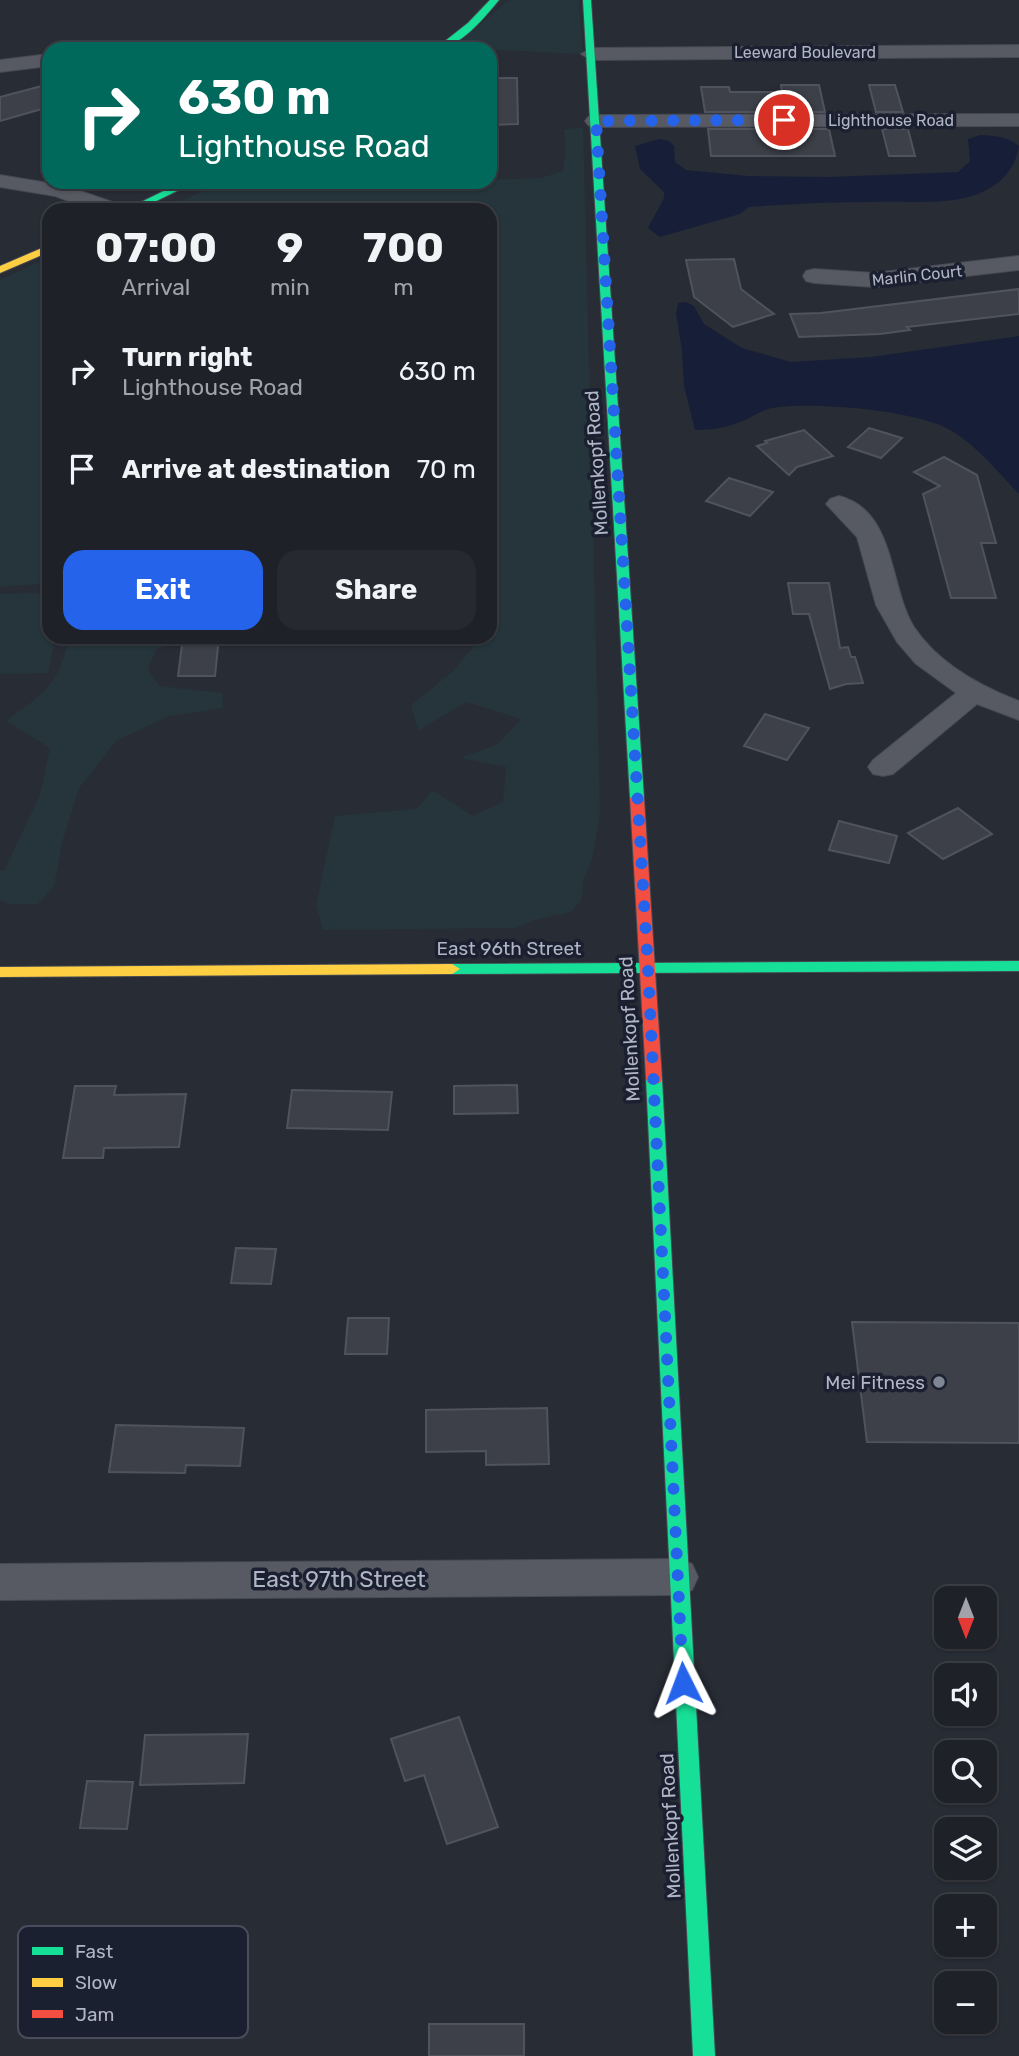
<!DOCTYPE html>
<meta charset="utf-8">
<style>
:root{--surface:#1e2128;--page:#262930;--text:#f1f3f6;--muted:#a1a3a8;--line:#3c3e45;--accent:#2563eb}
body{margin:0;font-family:Rubik,sans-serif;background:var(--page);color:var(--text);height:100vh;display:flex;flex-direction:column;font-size:26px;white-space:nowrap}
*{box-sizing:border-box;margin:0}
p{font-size:23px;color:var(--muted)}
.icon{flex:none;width:38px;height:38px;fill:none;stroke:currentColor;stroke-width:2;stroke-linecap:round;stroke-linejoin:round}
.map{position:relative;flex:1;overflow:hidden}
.details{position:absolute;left:42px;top:203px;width:455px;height:441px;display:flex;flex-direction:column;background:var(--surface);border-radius:21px;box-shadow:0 2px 5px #0004,0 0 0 2px var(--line)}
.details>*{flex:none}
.guide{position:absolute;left:42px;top:42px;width:455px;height:147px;border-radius:21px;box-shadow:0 2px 5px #0004,0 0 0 2px var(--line);background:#00695c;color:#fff;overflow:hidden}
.needle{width:46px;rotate:180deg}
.buttons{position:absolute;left:934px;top:1586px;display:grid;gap:14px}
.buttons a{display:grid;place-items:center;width:63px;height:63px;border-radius:14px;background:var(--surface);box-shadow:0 2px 5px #0004,0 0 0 2px var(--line);font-size:35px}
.pin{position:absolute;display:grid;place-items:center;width:60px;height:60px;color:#fff;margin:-30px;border:4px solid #fff;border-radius:50%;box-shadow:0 2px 7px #0007}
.me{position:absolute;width:77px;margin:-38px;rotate:357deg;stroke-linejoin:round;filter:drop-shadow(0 0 5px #0008)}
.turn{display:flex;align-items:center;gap:24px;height:147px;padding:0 21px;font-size:32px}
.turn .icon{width:91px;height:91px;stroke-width:2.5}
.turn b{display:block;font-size:49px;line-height:60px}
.eta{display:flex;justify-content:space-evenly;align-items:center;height:119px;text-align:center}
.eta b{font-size:42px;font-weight:700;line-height:49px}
.action{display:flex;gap:14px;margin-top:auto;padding:14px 21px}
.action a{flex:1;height:80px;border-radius:21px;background:var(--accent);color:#fff;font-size:28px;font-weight:700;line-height:80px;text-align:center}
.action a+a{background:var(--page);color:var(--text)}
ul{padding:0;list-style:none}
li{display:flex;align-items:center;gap:21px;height:98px;padding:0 21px}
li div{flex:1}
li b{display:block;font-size:26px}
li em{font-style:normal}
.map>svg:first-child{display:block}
.green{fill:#25353b}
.water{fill:#171f38}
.building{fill:#3d4049;stroke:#50535d;stroke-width:2}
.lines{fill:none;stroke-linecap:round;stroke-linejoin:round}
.street-casing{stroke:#454952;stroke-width:2}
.fast-casing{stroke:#454952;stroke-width:2}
.slow-casing{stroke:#454952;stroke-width:2}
.jam-casing{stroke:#454952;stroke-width:2}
.street{fill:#585a63;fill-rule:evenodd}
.fast{fill:#16e098;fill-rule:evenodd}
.slow{fill:#ffcf43;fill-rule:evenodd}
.jam{fill:#f24e42;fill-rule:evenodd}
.route{stroke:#2563eb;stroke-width:12;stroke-dasharray:0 21.6}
.poi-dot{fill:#818694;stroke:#1b2030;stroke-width:2.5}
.labels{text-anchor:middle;stroke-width:7;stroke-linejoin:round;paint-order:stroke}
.far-street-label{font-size:16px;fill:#b1b6c7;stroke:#1b2030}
.street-label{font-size:19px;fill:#b1b6c7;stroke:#1b2030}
.poi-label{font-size:19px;fill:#b1b6c7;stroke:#1b2030;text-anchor:end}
.near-street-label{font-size:23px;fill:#b1b6c7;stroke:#1b2030}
.key{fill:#1b2030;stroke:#484d5d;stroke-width:2}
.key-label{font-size:19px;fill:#b1b6c7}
</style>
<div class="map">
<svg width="1019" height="2056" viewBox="0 0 1019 2056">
<rect width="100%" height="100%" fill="#282c35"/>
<g class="green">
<polygon points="509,0 579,0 583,54 452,48"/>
<polygon points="583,128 600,813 592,859 583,881 582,899 571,912 534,920 515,928 323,930 316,906 335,816 417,809 432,790 473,816 503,802 506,767 460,758 498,744 521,719 466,702 418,731 411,705 452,672 482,637 490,637 494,590 490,587 490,210 173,210 172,205 223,182 490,182 490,180 541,178 563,171 566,152 564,129"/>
<polygon points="49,257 49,583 0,587 0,280"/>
<polygon points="49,593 49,637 55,637 48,673 0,674 0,594"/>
<path d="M69,637H196L156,649L148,670L159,686L222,693L223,708L169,716L116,741L79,788L62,843L54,886L38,904H12L0,901V871H4L40,795L50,748L6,721C45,692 58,687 69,637Z"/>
</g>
<g class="water">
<path d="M980,135C995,136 1007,136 1019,146C1015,171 998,187 975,195C947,205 903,201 873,202C831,202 790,204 749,207L740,214L660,237L648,228L664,198V192L640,169L635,146L659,139L669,141L674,146L675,162L686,170L748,176L830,177L958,172L970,161L968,139Z"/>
<path d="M686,302L694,306L704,324L742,348L791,362L871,357L1019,336V494C998,472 978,447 952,431C919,410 811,401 772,408C763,410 755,415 747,419C730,427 714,430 695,430L684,386L682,350L676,314L678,303Z"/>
</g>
<g class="building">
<polygon points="490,78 517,78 518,124 490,125"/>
<polygon points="49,84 49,107 0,121 0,97"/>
<polygon points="781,85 819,85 825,112 705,112 701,87 729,87 730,92 782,92"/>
<polygon points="869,85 895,85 903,112 876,112"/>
<polygon points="708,129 829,129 835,156 711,156"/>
<polygon points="882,129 908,129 915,156 889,156"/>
<polygon points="734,259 741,289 774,314 733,327 694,297 686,260"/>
<polygon points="1019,289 1019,314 907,327 910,330 880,334 799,337 790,314 821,313"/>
<polygon points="869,428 902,438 881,458 848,447"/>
<polygon points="804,430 833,456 797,467 789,475 757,446 767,443 765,441"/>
<polygon points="944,457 977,475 996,543 981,543 996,598 951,598 923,494 940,486 914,472"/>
<polygon points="729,478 773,492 750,516 706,501"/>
<polygon points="788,583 829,583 840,648 848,647 851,657 855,657 863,683 846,684 830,689 809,614 793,614"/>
<polygon points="183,637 219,637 215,676 178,676"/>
<polygon points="765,714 809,728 787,760 744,746"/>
<polygon points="958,808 992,834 943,859 908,833"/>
<polygon points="839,821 897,836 889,863 829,850"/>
<polygon points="517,1085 518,1113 454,1114 454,1086"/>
<polygon points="75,1086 116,1086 114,1095 186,1094 179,1147 104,1148 103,1158 63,1158"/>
<polygon points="292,1090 392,1092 388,1130 287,1128"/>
<polygon points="236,1248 276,1249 271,1284 231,1283"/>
<polygon points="348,1318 389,1318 387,1354 345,1354"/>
<polygon points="852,1322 1019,1323 1019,1443 867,1442"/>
<polygon points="547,1408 549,1464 486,1465 486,1451 426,1452 426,1410"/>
<polygon points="116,1425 244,1428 240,1466 186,1465 185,1473 109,1472"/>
<polygon points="459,1717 498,1827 447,1844 424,1775 405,1781 391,1739"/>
<polygon points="248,1734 244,1783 140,1785 145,1735"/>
<polygon points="87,1781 133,1782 127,1829 80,1828"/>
<rect x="429" y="2024" width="95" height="32"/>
</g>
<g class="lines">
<g class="street-casing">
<g id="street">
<polygon points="1019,45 1019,57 591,60 581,54 591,48"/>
<polygon points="49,54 49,66 0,72 0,60"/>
<polygon points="1019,114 1019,126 595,127 588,125 585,121 588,117 595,115"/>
<polygon points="0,175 66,186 121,205 124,210 93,210 55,196 0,187"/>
<polygon points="1019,256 1019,270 874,287 814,283 806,281 803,276 806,271 814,269 874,273"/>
<path d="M839,496C896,510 889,587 914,627C938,663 980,686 1019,701V720L977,704L893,774L883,776L873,774L868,767L873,760L956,693L916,664L897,642L876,605L857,537L826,504L830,499Z"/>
<polygon points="677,1559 692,1564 698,1577 692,1590 677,1595 0,1600 0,1564"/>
</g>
</g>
<g class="fast-casing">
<g id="fast">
<path d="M490,0H499C485,17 459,49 435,49L468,23Z"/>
<polygon points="583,0 591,0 644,798 637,803 630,798"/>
<polygon points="182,182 195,182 138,210 125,210"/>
<polygon points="1019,961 1019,971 452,974 444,969 452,964"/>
<polygon points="654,1073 660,1075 662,1079 715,2056 693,2056 646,1079 648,1075"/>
</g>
</g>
<g class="slow-casing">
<g id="slow">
<polygon points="49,245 49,252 0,273 0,266"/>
<polygon points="452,964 460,969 452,974 0,977 0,967"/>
</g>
</g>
<g class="jam-casing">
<polygon id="jam" points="637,793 644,798 662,1079 660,1083 648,1083 646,1079 630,798"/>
</g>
<use href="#street" class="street"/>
<use href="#fast" class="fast"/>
<use href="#slow" class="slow"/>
<use href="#jam" class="jam"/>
</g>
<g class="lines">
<polyline class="route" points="683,1683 648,968 596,121 784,120"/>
</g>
<circle class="poi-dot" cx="939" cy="1382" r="7"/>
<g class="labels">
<g class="far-street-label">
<text x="805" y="58">Leeward Boulevard</text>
<text x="891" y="126">Lighthouse Road</text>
<text transform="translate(917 275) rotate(-6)" y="6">Marlin Court</text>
</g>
<g class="street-label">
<text transform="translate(596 463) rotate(-94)" y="7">Mollenkopf Road</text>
<text x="509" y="955">East 96th Street</text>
<text transform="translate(629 1029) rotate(-93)" y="7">Mollenkopf Road</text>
<text transform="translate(670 1826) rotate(-93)" y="7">Mollenkopf Road</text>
</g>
<g class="poi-label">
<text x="925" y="1389">Mei Fitness</text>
</g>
<g class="near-street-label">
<text x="339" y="1587">East 97th Street</text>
</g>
</g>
<rect x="18" y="1926" width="230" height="112" rx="10" class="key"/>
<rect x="32" y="1947" width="31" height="8" fill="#16e098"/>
<rect x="32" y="1978" width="31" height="9" fill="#ffcf43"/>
<rect x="32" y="2010" width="31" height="8" fill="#f24e42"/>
<g class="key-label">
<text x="75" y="1958">Fast</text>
<text x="75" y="1989">Slow</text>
<text x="75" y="2021">Jam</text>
</g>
</svg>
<div class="buttons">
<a><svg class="needle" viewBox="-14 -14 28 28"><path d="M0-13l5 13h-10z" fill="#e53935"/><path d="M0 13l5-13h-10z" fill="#a1a3a8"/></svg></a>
<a><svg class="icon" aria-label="sound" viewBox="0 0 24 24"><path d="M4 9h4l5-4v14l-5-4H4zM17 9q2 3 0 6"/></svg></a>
<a><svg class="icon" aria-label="search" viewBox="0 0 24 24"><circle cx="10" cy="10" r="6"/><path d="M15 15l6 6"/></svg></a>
<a><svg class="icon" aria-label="layers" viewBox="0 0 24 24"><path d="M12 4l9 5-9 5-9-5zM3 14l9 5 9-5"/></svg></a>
<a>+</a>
<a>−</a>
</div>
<div class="pin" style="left:784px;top:120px;background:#d93025"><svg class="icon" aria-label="arrive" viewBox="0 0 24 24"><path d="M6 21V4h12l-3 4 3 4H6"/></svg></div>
<svg class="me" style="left:683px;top:1683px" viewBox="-20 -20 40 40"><path d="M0-17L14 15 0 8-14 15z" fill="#2563eb" stroke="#fff" stroke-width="4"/></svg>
<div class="guide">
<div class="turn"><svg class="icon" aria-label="right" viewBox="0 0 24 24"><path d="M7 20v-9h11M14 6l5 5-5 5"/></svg><div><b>630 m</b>Lighthouse Road</div></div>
</div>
<section class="details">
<div class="eta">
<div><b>07:00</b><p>Arrival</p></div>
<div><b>9</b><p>min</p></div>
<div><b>700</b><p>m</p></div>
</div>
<ul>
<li><svg class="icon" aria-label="right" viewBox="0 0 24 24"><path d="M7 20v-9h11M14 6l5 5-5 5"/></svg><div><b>Turn right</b><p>Lighthouse Road</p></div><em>630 m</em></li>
<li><svg class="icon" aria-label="arrive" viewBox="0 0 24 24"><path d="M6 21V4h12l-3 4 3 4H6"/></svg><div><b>Arrive at destination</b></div><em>70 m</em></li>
</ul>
<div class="action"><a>Exit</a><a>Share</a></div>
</section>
</div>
